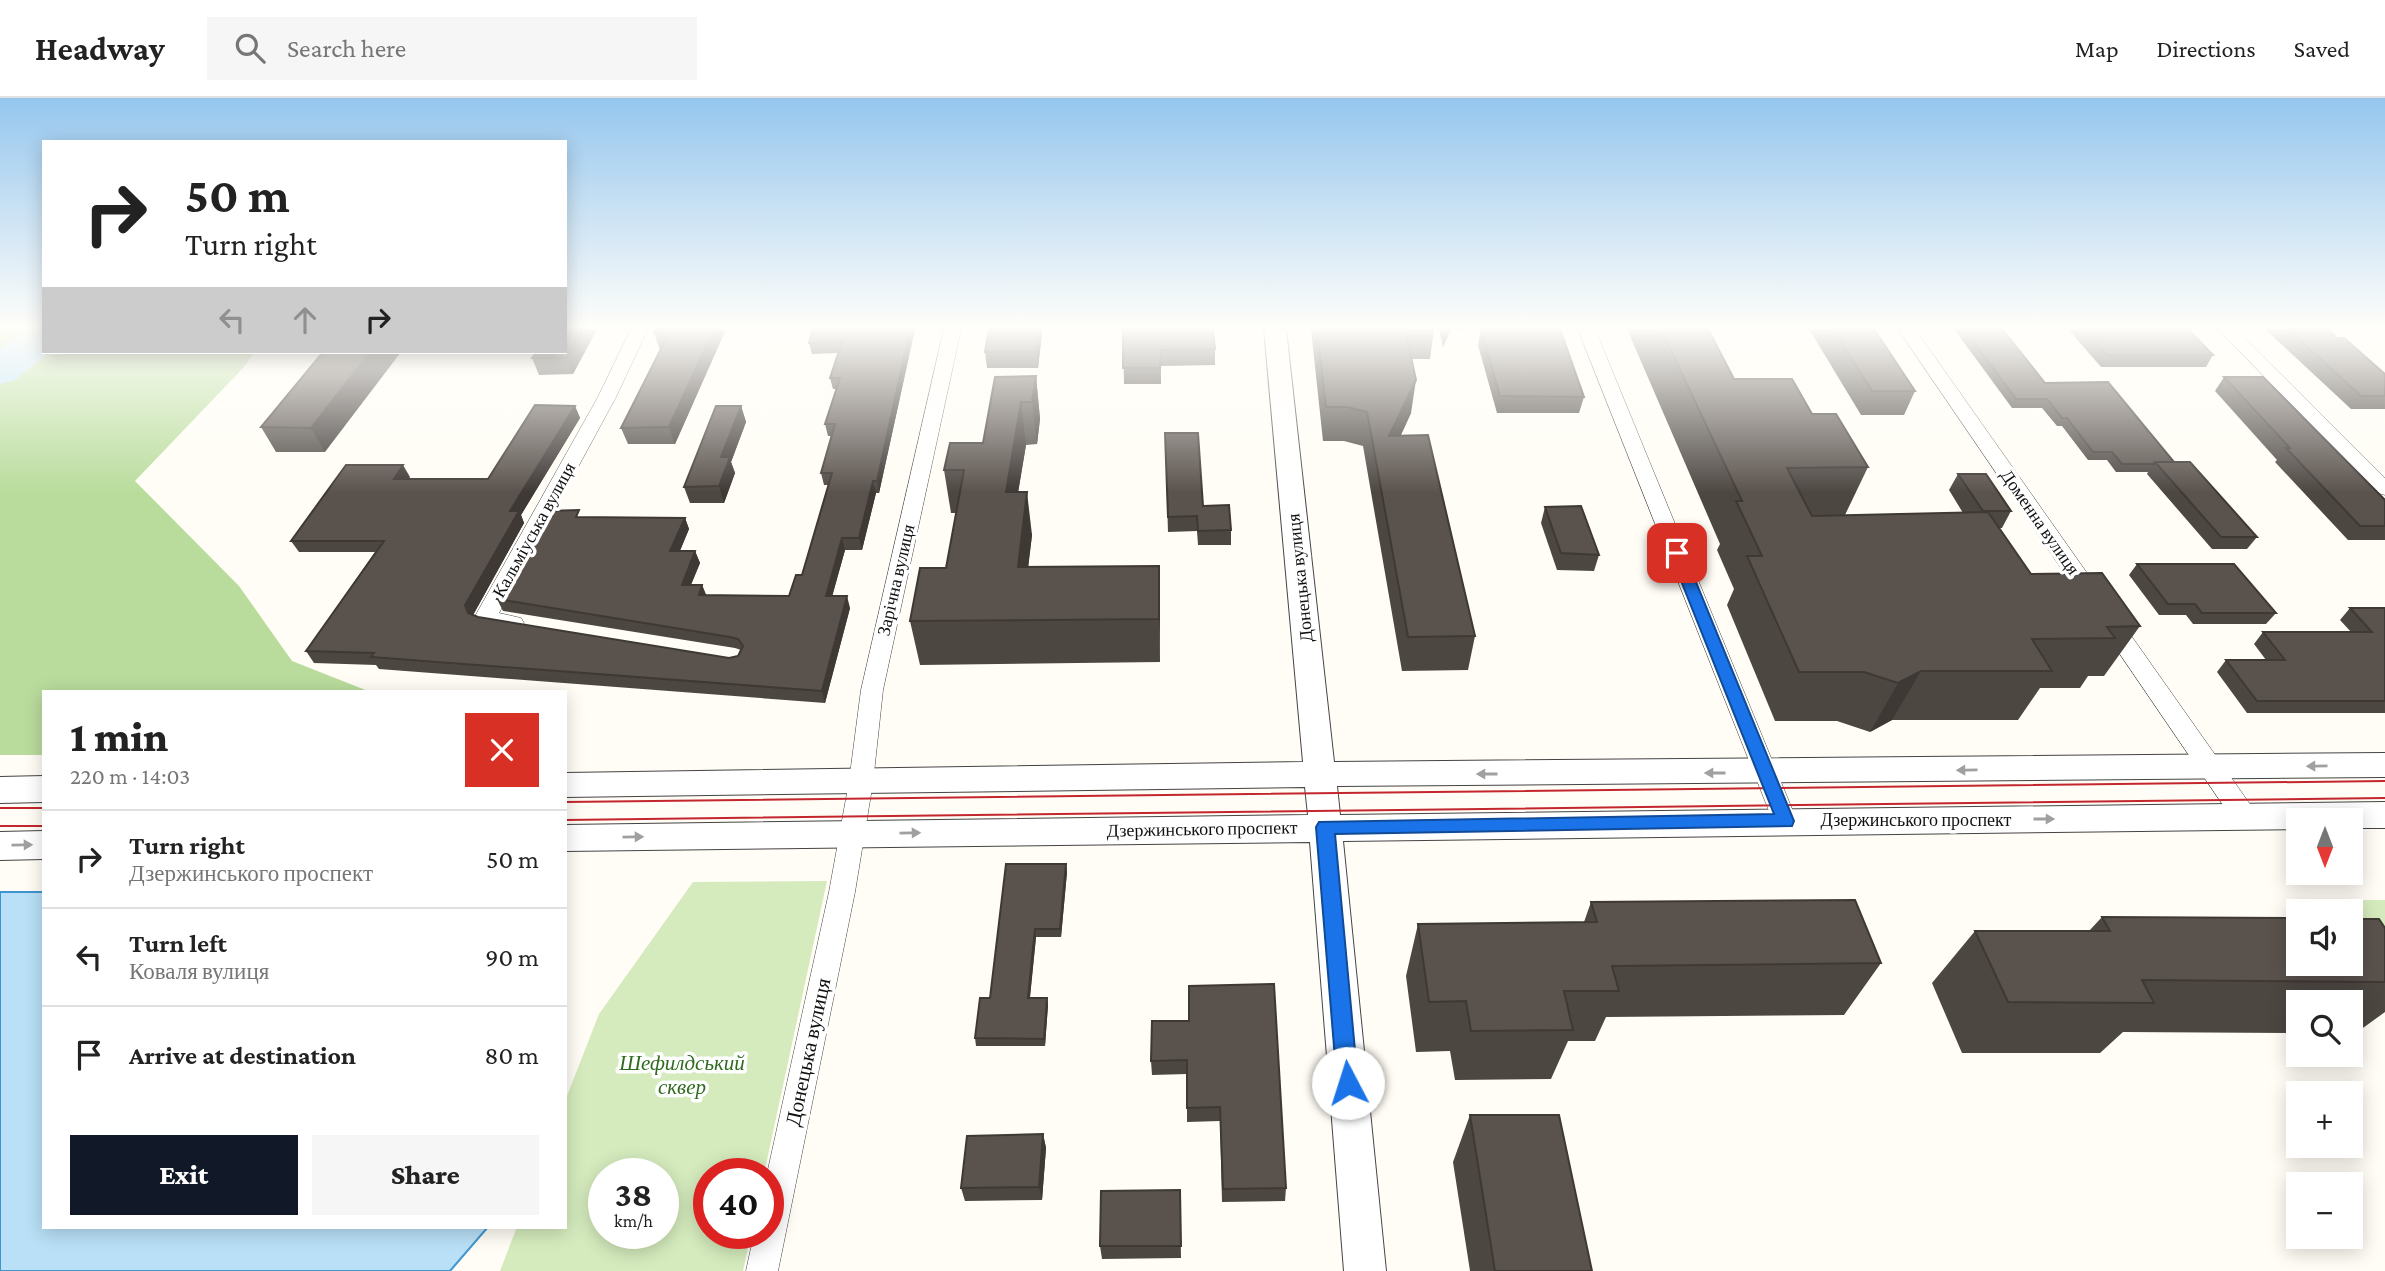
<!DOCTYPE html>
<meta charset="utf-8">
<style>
:root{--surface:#fff;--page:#f6f6f6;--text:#222;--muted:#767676;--line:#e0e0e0;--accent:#111827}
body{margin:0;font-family:"Crimson Pro",serif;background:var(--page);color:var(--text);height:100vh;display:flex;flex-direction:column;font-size:26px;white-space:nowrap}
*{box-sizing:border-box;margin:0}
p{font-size:23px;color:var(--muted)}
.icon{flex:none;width:38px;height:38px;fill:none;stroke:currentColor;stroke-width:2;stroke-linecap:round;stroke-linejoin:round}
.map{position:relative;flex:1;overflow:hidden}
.sheet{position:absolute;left:42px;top:592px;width:525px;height:539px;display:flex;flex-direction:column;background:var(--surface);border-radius:0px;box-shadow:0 4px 18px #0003}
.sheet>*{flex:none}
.hud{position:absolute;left:42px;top:42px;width:525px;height:214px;border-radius:0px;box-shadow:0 4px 18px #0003;background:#fff;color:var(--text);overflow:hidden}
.needle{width:46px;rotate:180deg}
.fabs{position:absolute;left:2286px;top:710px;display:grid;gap:14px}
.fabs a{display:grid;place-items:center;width:77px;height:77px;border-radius:0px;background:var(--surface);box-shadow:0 4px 18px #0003;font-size:35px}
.speed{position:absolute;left:588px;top:1060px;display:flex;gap:14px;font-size:35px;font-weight:700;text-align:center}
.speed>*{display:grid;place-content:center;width:91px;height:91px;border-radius:50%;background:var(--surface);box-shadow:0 4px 18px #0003;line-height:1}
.speed small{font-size:18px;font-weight:400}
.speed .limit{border:10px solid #d22;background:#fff;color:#111}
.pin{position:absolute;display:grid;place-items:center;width:60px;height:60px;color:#fff;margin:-30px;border-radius:14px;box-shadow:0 4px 10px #0006}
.me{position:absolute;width:77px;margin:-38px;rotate:355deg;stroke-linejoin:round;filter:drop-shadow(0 0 5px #0008)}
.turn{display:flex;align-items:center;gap:24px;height:147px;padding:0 28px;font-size:32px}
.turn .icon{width:91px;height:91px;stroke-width:2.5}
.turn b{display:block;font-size:49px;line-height:60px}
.lanes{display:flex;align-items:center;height:66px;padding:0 28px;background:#0003;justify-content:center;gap:35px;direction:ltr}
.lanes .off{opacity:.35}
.round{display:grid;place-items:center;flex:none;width:74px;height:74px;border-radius:0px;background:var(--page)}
.head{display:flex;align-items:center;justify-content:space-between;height:119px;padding:0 28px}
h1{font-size:42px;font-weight:800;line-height:52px}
.primary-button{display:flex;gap:14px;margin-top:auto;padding:14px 28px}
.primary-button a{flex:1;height:80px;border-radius:0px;background:var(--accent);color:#fff;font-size:28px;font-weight:800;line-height:80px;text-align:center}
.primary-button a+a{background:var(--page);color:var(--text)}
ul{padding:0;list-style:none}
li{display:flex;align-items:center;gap:21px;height:98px;padding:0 28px;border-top:2px solid var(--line)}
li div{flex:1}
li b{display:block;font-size:26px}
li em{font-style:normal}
header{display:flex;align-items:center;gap:42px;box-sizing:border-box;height:98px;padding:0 35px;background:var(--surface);border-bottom:2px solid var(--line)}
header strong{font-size:33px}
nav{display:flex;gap:38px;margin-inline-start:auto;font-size:24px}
.search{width:490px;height:63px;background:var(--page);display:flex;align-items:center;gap:18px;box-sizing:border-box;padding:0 24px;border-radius:0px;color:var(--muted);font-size:26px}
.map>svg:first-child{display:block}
.green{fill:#d5ebbd;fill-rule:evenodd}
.forest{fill:#b9dc9c}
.water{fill:#b9e0f7;stroke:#3f96cf;stroke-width:2}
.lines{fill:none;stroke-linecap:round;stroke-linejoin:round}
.river{fill:#b9e0f7;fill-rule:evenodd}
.minor-casing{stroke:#444;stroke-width:1}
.tertiary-casing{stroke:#444;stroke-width:2}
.minor{fill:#fff;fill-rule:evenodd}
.tertiary{fill:#fff;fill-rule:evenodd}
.tram{stroke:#c4262e;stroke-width:2}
.wall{fill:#4d4742}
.shaded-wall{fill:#3f3936}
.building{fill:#5a524d;stroke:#3f3936;stroke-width:2}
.oneway{fill:#a0a0a0}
.route{fill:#1a73e8;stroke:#114b97;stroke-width:2}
.labels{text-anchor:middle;stroke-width:7;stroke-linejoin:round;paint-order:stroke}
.street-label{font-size:18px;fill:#111;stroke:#fff}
.near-street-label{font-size:21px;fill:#111;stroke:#fff}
.near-park-label{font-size:21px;font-style:italic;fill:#2f6b1f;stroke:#fff}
</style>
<header>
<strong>Headway</strong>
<div class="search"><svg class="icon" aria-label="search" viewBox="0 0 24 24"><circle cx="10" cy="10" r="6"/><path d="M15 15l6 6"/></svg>Search here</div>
<nav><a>Map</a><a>Directions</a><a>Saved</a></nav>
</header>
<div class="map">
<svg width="2385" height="1173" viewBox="0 0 2385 1173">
<rect width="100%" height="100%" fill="#fffdf5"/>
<g class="green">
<path d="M827,783L764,1076H709V1136H751L743,1173H500L517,1129H565V1003L599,916L693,784ZM604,1076H663V1136H604Z"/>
<polygon points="2324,802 2385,802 2385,850 2350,840 2350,814 2332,814"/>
</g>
<polygon class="forest" points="0,231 44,231 44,254 255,254 243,270 135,383 239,488 292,563 368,593 44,593 44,657 0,657"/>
<polygon class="water" points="0,794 44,794 44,1129 488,1129 450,1173 0,1173"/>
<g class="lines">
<polygon class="river" points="24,231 44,231 44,254 49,254 15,282 0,286 0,251"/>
<g class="minor-casing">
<g id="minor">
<polygon points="631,231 648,231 616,299 499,515 521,520 524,525 521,530 513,533 477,525 474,520 598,299"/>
<polygon points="944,231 961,231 883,592 873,684 855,794 778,1173 746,1173 754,1136 768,1136 767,1076 829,794 849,684 861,592"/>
<polygon points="1578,231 1595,231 1797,723 1794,730 1785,733 1776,730 1773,723"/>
<polygon points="1898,231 1915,231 2254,712 2257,719 2254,726 2245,729 2236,726"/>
<polygon points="2218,231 2236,231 2385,380 2385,397 2378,395"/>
</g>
</g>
<g class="tertiary-casing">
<g id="tertiary">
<polygon points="1264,231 1286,231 1334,664 2385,655 2385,679 1337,688 1340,717 2385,704 2385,730 2350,730 2350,723 2298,723 2298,731 1343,743 1386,1173 1344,1173 1310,744 565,753 565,727 1308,717 1305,689 565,699 565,675 1303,664"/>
<polygon points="44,678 44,704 0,705 0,679"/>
<polygon points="44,733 44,761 0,762 0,734"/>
</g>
</g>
<use href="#minor" class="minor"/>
<use href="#tertiary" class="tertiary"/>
<g class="tram">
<polyline points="565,704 2385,683"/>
<polyline points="0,710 44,710"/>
<polyline points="565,722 2385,700"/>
<polyline points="0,728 44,728"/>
</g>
</g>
<g class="wall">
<polygon points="565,231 597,231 573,276 539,277 532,260"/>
<polygon points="656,231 726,231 675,346 628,346 621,330 660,252 654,235"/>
<polygon points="813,231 915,231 879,395 876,395 862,452 845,452 832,498 850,510 825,605 379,571 376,567 314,565 306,553 375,454 299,454 291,443 410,379 408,381 488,381 575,308 580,320 521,417 524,425 473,517 478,519 729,560 738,558 741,552 735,550 503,513 497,501 582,419 685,420 689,431 680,453 695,453 700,465 691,487 702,487 706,497 789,498 802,477 828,387 824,387 821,375 831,338 828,338 825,326 836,291 833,291 830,280 838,255 812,256 809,245"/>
<polygon points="1123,231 1215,251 1215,267 1161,268 1161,286 1124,286"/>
<polygon points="1311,231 1434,231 1430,261 1412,261 1411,315 1401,337 1475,538 1468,572 1402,573 1363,348 1344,343 1323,343"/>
<polygon points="1439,231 1467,231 1467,232 1451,232 1443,249"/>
<polygon points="1481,231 1584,299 1579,315 1497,315 1478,247"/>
<polygon points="1627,231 1708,231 1734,281 1812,316 1868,369 1845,417 1963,415 1949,392 1958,376 2011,413 2002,430 1999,430 2031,476 2140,528 2104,578 2088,578 2080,590 2040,590 2018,622 1892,622 1870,634 1837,623 1775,623 1727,507 1734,491 1717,452 1720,446"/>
<polygon points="1809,231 1874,231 1915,293 1904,317 1861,317"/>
<polygon points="1954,231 2002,231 2045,285 2175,364 2257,439 2247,451 2212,451 2147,376 2148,374 2116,374 2107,362 2088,362 2062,328 2057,328 2042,310 2012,310"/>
<polygon points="2068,231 2188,231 2213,257 2206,269 2101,269"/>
<polygon points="2265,231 2328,231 2337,240 2385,276 2385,311 2351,311"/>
<polygon points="1042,235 1038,270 987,270 985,254"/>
<polygon points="323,254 325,354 276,354 261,329"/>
<polygon points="1036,278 1040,321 1037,346 1026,347 1018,394 1032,437 1028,469 1159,468 1160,564 920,567 910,523 946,470 956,415 951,415 944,372 983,345"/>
<polygon points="2224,279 2385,402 2385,442 2348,442 2275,364 2277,362 2215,293"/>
<polygon points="741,308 746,324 731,364 735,375 724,405 690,405 684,389"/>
<polygon points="1165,335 1203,408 1231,432 1231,447 1198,447 1197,433 1168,434"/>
<polygon points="1545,409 1599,457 1594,473 1557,472 1541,425"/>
<polygon points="2137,466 2276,515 2266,526 2193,526 2186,517 2159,517 2129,477"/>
<polygon points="2350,510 2385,510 2385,615 2247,615 2217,574 2226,562 2266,562 2254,546 2263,534 2351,534 2340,522"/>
<polygon points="1066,766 1067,774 1061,839 1036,839 1030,900 1047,900 1048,907 1045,948 976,948 975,940 990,900"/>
<polygon points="1591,804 1881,865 1844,917 1606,919 1595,943 1568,943 1551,981 1455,982 1450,953 1416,954 1406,878 1418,826 1584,824"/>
<polygon points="2102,819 2385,830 2385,914 2356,935 2350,935 2350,905 2298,905 2298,935 2123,934 2100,955 1962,955 1932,885 1975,833 2089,833"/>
<polygon points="1189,923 1286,1090 1285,1103 1222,1104 1220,1023 1187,1024 1187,976 1152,977 1151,963"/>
<polygon points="1470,1017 1592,1173 1470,1173 1453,1064"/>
<polygon points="1043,1036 1046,1050 1042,1102 965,1103 961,1090"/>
<polygon points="1180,1092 1181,1160 1102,1161 1100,1148"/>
</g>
<g class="shaded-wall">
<polygon points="582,231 597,231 573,276 566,260"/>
<polygon points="714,231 726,231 675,346 669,329"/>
<polygon points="910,231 915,231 879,395 877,383"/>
<polygon points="1039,231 1042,231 1042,235 1038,270 1036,254"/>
<polygon points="1447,231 1451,231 1443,249 1446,233"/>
<polygon points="370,254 401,254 325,354 311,330"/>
<polygon points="1036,278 1040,321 1037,346 1032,304"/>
<polygon points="1416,282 1411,315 1385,371 1389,338"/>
<polygon points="1021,304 1026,347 1011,437 1006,394"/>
<polygon points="575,308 580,320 521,417 524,425 472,519 468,515 465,507 510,413"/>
<polygon points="741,308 746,324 731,364 735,375 724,405 719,388 721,359"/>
<polygon points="403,367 410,379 401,393 394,381"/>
<polygon points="873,383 876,395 862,452 859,440"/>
<polygon points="1027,394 1032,437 1023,513 1018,469"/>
<polygon points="685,420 689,431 675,464 670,453"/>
<polygon points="842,440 845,452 829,510 826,498"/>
<polygon points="695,453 700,465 686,498 682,487"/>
<polygon points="1159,468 1160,511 1160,564 1159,521"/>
<polygon points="702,487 707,499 699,497"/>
<polygon points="847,498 850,510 825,605 822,593"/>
<polygon points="1921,573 1892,622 1870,634 1898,585"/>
<polygon points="1066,766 1067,774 1061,839 1060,831"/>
<polygon points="1035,831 1036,839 1029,907 1028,900"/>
<polygon points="1047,900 1048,907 1045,948 1044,941"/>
<polygon points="1043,1036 1046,1050 1042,1102 1039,1089"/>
</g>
<g class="building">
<polygon points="565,231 582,231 566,260 532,260 537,254 565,254"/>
<polygon points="656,231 714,231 669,329 621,330 669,235 654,235"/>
<polygon points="813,231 910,231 877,383 873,383 859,440 842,440 826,498 847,498 822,593 371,559 374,555 306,553 384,443 291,443 346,367 403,367 394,381 488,381 535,307 575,308 510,413 519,413 465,507 468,515 478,519 729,560 738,558 743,548 738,541 730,539 497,501 546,413 579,412 576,419 685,420 670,453 695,453 682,487 702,487 699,497 789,498 796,477 802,477 832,375 821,375 835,326 825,326 840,280 830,280 842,244 809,245"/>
<polygon points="989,231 1039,231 1036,254 985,254"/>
<polygon points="1123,231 1213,231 1215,251 1161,252 1160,270 1123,270"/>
<polygon points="1317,231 1405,231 1416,282 1389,338 1428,337 1475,538 1408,539 1367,314 1347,309 1326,309"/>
<polygon points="1481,231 1560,231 1584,299 1500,298"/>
<polygon points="1661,231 1708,231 1734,281 1792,281 1812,316 1836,316 1868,369 1787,370 1812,418 1988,414 2031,476 2102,475 2140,528 2107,529 2115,540 2032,541 2052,573 1921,573 1898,585 1864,574 1799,574 1747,458 1762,458 1736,403 1742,403"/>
<polygon points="1833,231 1874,231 1915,293 1872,293"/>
<polygon points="1964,231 2002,231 2045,285 2108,284 2174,364 2155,364 2154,366 2122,366 2112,354 2093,354 2067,320 2062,320 2047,301 2016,301"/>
<polygon points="2084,231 2188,231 2213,257 2107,257"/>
<polygon points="2288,231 2328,231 2337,240 2344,240 2385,276 2385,298 2361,298"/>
<polygon points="323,254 370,254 311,330 261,329"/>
<polygon points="1036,278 1032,304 1021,304 1006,394 1027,394 1018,469 1159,468 1159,521 910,523 920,470 946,470 964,372 944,372 950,345 983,345 995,279"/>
<polygon points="2224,279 2263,279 2385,402 2385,428 2360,428 2286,350 2290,350"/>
<polygon points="716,308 741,308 721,359 730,359 719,388 684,389"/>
<polygon points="1165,335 1198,335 1203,408 1229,407 1231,432 1198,433 1197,418 1168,419"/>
<polygon points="2155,364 2190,364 2257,439 2221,439"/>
<polygon points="1958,376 1986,376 2011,413 1983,413"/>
<polygon points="1581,408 1599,457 1561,455 1545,409"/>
<polygon points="2137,466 2234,466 2276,515 2202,515 2195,506 2168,506"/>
<polygon points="2350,510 2385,510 2385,603 2257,603 2226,562 2285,562 2263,534 2372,534"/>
<polygon points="1006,766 1066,766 1060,831 1035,831 1028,900 1047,900 1044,941 975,940 980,900 990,900"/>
<polygon points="1855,802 1881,865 1612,868 1619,893 1564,893 1573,932 1471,933 1466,903 1429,904 1418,826 1597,824 1591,804"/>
<polygon points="2102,819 2298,820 2298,866 2350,866 2350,821 2379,821 2385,830 2385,884 2142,882 2154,905 2008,904 1975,833 2110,833"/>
<polygon points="1274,886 1286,1090 1223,1091 1220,1009 1187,1010 1187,962 1151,963 1152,923 1189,923 1189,888"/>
<polygon points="1470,1017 1559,1017 1592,1173 1495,1173"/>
<polygon points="1043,1036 1039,1089 961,1090 967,1038"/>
<polygon points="1180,1092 1181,1148 1100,1148 1101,1093"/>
</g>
<defs><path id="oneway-solid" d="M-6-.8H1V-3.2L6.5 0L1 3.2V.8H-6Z" transform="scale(1.75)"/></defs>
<g class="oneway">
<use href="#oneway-solid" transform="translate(2317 668) rotate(179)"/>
<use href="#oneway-solid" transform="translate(1967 672) rotate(179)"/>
<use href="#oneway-solid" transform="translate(1715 675) rotate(180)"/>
<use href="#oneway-solid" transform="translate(1487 676) rotate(180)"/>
<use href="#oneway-solid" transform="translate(2044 721)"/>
<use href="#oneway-solid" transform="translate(910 735) rotate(-1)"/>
<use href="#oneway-solid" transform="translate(633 739) rotate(-1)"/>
<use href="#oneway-solid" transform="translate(22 747) rotate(-1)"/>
</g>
<linearGradient id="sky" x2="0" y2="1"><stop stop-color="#95c6ee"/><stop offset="0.58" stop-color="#fffefa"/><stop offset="1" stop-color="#fffefa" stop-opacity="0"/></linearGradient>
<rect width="2385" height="395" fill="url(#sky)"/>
<polygon class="route" points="1677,450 1684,455 1794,723 1792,728 1335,736 1358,985 1355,992 1348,995 1340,992 1337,985 1316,729 1319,724 1774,716 1670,455"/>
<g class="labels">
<g class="street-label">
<text transform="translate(2040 424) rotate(55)" y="6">Доменна вулиця</text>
<text transform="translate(534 432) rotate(-61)" y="6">Кальміуська вулиця</text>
<text transform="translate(1300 480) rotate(-96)" y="6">Донецька вулиця</text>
<text transform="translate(896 482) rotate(-77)" y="6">Зарічна вулиця</text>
<text x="1916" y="728">Дзержинського проспект</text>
<text transform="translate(1202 731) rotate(-1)" y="6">Дзержинського проспект</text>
</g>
<g class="near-street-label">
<text transform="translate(808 954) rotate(-78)" y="7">Донецька вулиця</text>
</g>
<g class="near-park-label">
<text x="682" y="972">Шефилдський<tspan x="682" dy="24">сквер</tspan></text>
</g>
</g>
</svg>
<div class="fabs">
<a><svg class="needle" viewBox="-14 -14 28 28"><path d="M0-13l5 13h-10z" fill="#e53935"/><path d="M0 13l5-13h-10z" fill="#767676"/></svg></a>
<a><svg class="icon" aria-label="sound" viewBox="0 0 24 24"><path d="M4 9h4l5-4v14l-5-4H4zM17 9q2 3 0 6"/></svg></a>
<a><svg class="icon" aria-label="search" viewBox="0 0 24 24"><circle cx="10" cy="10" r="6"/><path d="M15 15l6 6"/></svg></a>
<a>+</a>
<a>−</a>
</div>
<div class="speed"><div>38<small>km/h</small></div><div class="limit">40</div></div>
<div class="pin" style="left:1677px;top:455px;background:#d93025"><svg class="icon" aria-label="arrive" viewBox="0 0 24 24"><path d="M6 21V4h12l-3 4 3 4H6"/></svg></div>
<svg class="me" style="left:1348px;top:985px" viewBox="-20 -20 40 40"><circle r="19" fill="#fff"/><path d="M0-13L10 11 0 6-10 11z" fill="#1a73e8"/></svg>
<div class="hud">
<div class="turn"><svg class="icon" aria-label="right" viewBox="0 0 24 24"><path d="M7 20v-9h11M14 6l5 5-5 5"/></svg><div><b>50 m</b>Turn right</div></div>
<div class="lanes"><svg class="icon off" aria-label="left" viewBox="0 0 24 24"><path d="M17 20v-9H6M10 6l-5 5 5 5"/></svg><svg class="icon off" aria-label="ahead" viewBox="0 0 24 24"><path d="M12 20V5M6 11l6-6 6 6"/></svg><svg class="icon" aria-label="right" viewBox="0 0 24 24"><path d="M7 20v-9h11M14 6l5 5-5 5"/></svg></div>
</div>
<section class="sheet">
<div class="head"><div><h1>1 min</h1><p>220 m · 14:03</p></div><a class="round" style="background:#d93025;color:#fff"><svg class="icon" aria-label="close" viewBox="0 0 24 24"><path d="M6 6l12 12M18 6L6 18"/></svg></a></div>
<ul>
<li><svg class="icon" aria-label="right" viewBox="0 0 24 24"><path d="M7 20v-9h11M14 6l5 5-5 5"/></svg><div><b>Turn right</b><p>Дзержинського проспект</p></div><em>50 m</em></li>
<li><svg class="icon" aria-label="left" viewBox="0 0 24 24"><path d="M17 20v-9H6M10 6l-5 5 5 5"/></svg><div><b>Turn left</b><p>Коваля вулиця</p></div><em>90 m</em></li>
<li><svg class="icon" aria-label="arrive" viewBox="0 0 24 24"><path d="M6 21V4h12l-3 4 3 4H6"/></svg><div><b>Arrive at destination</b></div><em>80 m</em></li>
</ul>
<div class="primary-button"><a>Exit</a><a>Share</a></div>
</section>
</div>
